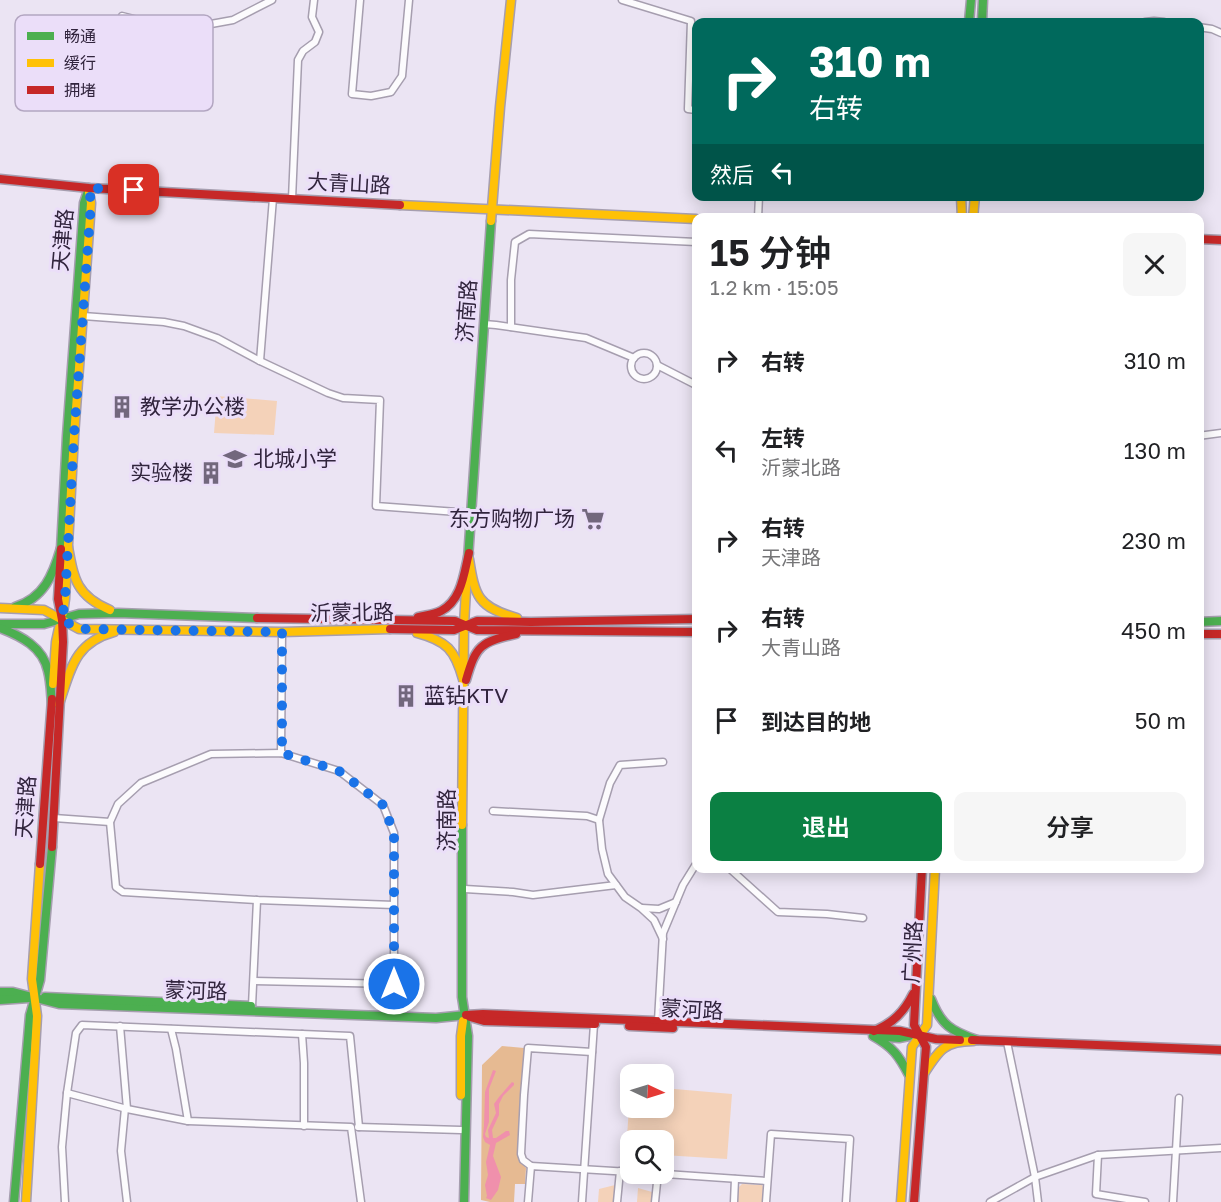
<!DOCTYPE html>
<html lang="zh">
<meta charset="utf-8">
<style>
:root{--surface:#fff;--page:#f6f6f6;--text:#202124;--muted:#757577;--accent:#0b8043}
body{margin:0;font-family:"Golos Text","Noto Sans SC",sans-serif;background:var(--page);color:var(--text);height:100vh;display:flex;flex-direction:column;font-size:22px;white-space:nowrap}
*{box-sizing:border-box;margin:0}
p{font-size:20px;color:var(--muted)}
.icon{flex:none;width:33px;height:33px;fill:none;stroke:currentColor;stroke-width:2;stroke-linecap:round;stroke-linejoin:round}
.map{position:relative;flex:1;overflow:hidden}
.details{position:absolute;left:692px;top:213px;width:512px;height:660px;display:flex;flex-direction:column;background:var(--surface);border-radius:12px;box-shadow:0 3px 15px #0003}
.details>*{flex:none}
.banner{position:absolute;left:692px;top:18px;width:512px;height:183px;border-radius:12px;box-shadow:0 3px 15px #0003;background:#00695c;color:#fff;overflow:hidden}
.needle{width:39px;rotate:94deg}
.buttons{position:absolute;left:620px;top:1064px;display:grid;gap:12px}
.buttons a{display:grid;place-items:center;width:54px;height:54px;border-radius:12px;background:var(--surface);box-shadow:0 3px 15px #0003;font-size:30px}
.pin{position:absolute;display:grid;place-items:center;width:51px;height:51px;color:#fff;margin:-26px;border-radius:12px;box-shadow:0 3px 9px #0006}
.me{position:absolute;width:66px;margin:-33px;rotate:0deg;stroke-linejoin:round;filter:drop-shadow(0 0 4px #0008)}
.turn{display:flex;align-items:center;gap:21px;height:126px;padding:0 18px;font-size:27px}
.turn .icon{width:78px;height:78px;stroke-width:2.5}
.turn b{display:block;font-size:42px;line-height:51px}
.then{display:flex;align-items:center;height:57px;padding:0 18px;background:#0003;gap:12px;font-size:22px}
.round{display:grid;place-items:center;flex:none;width:63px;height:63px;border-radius:12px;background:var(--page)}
.headline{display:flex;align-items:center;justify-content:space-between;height:102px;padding:0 18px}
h1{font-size:36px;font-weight:600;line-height:45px}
.action{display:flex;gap:12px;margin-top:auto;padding:12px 18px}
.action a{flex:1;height:69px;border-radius:12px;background:var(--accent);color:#fff;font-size:24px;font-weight:600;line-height:69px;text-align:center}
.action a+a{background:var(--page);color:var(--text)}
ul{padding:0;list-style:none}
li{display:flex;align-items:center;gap:18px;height:90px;padding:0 18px}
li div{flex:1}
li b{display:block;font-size:22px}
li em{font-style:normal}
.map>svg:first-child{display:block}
.green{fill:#f4d2b9}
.forest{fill:#e6ba92}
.water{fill:#f090ac}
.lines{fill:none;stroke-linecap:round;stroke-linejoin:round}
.street-casing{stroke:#a69eaf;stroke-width:9}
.fast-casing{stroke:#a69eaf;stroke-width:11}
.slow-casing{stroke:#a69eaf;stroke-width:11}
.jam-casing{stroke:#a69eaf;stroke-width:11}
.street{stroke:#fcfbfd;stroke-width:6}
.fast{stroke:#4caf50;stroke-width:8}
.slow{stroke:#ffc107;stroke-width:8}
.jam{stroke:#c62828;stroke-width:8}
.route{stroke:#1a73e8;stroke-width:10;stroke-dasharray:0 18}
.labels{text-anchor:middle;stroke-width:6;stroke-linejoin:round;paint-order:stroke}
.street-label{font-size:21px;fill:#31243d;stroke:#ebdef9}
.poi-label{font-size:21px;fill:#31243d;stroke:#ebdef9;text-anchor:start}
.key{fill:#ebdef9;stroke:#b3a6c1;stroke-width:1.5}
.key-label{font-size:16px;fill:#31243d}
</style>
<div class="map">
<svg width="1221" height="1202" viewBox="0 0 1221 1202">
<rect width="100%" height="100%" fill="#ebe4f3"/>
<g class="green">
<polygon points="217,396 277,401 274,435 214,433"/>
<polygon points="663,1088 732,1094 727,1159 663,1155 663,1140 630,1140 630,1152 626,1152 630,1092 630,1107 663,1107"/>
<polygon points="742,1184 762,1185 763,1187 762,1202 737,1202 738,1188"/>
<polygon points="615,1185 614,1202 598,1202 599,1189"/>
<polygon points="638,1188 652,1192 652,1202 637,1202"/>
</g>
<polygon class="forest" points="502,1046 524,1048 518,1158 526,1168 525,1184 515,1184 514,1202 490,1202 481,1200 482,1065"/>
<polygon class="water" points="493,1070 496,1071 489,1089 489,1122 485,1134 486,1137 489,1138 488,1130 496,1113 494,1104 499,1097 512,1082 514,1083 514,1085 503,1096 499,1104 499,1115 492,1130 493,1138 496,1138 506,1131 509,1131 510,1135 496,1143 493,1156 501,1177 498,1190 491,1200 486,1198 487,1196 485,1185 488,1175 486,1162 490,1145 485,1142 483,1137 484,1125 485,1092"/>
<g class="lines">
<g class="street-casing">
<g id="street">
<polyline points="360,0 352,94 371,96 391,92 402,76 409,0"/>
<polyline points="622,0 691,21 688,109 696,110"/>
<polyline points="122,16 178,30 233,20 272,0"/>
<polyline points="1145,22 1154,21 1164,22"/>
<polyline points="1198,27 1212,29 1221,33"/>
<polyline points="292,199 298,60 303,51 315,42 319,32 312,17 314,0"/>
<polyline points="758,218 759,196"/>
<polyline points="83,316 164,322 184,326 217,338 260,361 328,393 343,398 380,400 376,506 471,513"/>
<polyline points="484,324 496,325 586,338 634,358"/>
<polyline points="511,327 511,280 515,242 529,234 696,242"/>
<circle cx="644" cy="366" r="13"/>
<polyline points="260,361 273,198"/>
<polyline points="657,365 696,385"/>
<polyline points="1198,436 1221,433"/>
<polyline points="281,753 282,632"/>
<polyline points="493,811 587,816 599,820"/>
<polyline points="54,818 110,822"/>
<polyline points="729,868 778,912 827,914 863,918"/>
<polyline points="465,889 513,892 533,895 616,885"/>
<polyline points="642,908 659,909 676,902"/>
<polyline points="663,939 654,920 641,908 625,897 608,874 602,849 599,820 610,783 620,765 663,762"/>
<polyline points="254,981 394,984 394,833 383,805 339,771 281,753 211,754 141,783 118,804 110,822 116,887 123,892 257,900 394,905"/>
<polyline points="252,1006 257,900"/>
<polyline points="658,1021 663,933 683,885 696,864"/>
<polyline points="120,1026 127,1109"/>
<polyline points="171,1029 176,1049 188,1121"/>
<polyline points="302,1034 304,1063 304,1126"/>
<polyline points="1007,1042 1035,1177 1038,1202"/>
<polyline points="67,1093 76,1033 82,1025 350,1036 359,1127"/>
<polyline points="125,1108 121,1151 127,1202"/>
<polyline points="358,1127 461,1130"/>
<polyline points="1098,1155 1096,1194 1145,1202"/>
<polyline points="531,1166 523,1160 521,1154 524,1095 528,1048 592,1052"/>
<polyline points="651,1173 767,1181"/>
<polyline points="65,1202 62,1147 67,1093 127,1109 188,1121 351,1127 361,1202"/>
<polyline points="528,1202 531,1166 630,1172"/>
<polyline points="582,1202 594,1024"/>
<polyline points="617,1202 620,1171"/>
<polyline points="655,1202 658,1173"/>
<polyline points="734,1202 735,1179"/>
<polyline points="766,1202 771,1134 850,1139 846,1202"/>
<polyline points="990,1202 1035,1177 1098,1155 1221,1148"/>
<polyline points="1173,1202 1179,1098"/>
</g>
</g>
<g class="fast-casing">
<g id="fast">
<polyline points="969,22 971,0"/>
<polyline points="982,22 983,0"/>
<polyline points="61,549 67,436 84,203 89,188"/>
<polyline points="468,559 491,221"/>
<path d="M15,607C44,598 53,575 61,548"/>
<polyline points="1198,622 1221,621"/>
<polyline points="0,624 44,624 79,614 118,613 257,618"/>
<path d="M0,628C21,636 43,647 48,671C51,682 51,694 52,705"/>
<polyline points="462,825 462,997 468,1036 464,1202"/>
<polyline points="0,992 13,992 59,1004 436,1018 466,1015"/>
<polyline points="45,997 251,1006"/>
<path d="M931,999C941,1025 951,1031 977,1040"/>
<polyline points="0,1000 29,998"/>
<path d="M873,1036C893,1047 899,1056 909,1075"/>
<polyline points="874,1036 899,1038 909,1036"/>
<polyline points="14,1202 30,1015 40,980 52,847"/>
</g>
</g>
<g class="slow-casing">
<g id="slow">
<polyline points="961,196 962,218"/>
<polyline points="400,205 696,219"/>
<polyline points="973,218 975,196"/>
<polyline points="491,221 500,107 511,0"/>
<path d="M68,547C74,580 77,596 110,610"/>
<path d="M469,559C475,597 478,607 517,618"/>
<polyline points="0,608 44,610 79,629 282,632 390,629"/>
<polyline points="63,613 65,599 74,436 91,203 89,192"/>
<path d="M417,633C447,641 455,650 463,679"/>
<polyline points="53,684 56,642 59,628"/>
<path d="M59,704C71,669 74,643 114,632"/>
<polyline points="462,825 464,625 467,572"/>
<path d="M925,1072C939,1050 945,1041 973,1041"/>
<polyline points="461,1095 461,1036 463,1021"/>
<polyline points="26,1202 37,1016 32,979 40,864"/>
<polyline points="901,1202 912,1047 927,1025 935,868"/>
</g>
</g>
<g class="jam-casing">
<g id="jam">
<polyline points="0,179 89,188 400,205"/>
<polyline points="1198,239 1221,240"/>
<path d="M418,617C425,615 434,615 441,611C462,600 464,573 469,553"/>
<polyline points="257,618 455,621 477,630 696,632"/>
<polyline points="390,629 454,630 477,621 531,622 696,619"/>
<polyline points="1198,634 1221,634"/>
<path d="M466,680C476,645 481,642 516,634"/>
<polyline points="52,847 63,642 62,620 58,599 61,549"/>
<polyline points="40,864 52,699"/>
<polyline points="466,1015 483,1014 900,1031 936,1039 960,1040"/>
<polyline points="470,1017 484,1021 595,1024"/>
<polyline points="629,1026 673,1028"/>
<path d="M874,1031C893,1023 904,1012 913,994"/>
<polyline points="972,1040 1221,1050"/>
<polyline points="914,1202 926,1047 914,1025 922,868"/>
</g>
</g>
<use href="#street" class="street"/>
<use href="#fast" class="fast"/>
<use href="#slow" class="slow"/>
<use href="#jam" class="jam"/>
</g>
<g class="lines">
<polyline class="route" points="134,190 89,188 91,203 74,436 65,599 62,620 80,629 282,632 282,753 339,771 383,805 394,833 394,984"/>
</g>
<defs>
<g id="building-bare" transform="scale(1.8)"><path d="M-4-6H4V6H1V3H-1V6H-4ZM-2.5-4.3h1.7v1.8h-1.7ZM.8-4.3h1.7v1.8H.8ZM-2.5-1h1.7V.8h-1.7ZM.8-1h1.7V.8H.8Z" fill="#72677d" stroke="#ebdef9" stroke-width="2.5" paint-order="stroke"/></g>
<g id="school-bare" transform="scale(1.8)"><path d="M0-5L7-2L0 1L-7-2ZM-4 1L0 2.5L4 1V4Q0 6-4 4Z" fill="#72677d" stroke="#ebdef9" stroke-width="2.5" paint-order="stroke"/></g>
<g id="supermarket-bare" transform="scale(1.8)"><path d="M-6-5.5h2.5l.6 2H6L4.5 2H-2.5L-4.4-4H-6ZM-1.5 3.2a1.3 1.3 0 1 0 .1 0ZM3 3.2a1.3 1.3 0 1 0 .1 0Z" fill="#72677d" stroke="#ebdef9" stroke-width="2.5" paint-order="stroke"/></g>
</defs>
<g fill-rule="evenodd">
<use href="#building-bare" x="122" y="407"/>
<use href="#school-bare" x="235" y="459"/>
<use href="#building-bare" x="211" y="473"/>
<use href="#supermarket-bare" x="593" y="519"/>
<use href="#building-bare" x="406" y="696"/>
</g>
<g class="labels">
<g class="street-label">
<text transform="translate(349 184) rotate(3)" y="7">大青山路</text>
<text transform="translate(63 240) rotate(-85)" y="7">天津路</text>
<text transform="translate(467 311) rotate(-86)" y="7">济南路</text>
<text transform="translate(352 613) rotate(-1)" y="7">沂蒙北路</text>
<text transform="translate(26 807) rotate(-86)" y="7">天津路</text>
<text transform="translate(447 820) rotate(-90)" y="7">济南路</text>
<text transform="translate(913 952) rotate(-87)" y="7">广州路</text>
<text transform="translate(196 991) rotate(2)" y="7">蒙河路</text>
<text transform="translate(692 1010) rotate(3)" y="7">蒙河路</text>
</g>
<g class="poi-label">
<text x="140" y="414">教学办公楼</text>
<text x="253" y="466">北城小学</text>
<text x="193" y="480" text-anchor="end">实验楼</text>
<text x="575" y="526" text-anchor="end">东方购物广场</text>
<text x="424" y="703">蓝钻KTV</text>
</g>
</g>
<rect x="15" y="15" width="198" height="96" rx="9" class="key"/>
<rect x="27" y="32" width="27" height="8" fill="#4caf50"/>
<rect x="27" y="59" width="27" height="8" fill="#ffc107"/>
<rect x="27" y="86" width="27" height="8" fill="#c62828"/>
<g class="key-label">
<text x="64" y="42">畅通</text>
<text x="64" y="69">缓行</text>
<text x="64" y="96">拥堵</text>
</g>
</svg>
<div class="buttons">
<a><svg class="needle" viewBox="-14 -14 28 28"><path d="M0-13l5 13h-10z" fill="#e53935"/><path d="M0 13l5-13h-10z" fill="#757577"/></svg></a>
<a><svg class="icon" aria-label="search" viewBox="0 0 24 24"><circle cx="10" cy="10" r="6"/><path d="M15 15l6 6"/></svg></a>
</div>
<div class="pin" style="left:134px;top:190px;background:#d93025"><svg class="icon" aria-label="arrive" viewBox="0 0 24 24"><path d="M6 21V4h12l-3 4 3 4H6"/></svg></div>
<svg class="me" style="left:394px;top:984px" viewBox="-20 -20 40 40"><circle r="17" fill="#1a73e8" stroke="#fff" stroke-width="3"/><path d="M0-11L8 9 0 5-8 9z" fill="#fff"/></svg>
<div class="banner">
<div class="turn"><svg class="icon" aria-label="right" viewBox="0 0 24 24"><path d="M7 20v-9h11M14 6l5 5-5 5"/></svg><div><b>310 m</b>右转</div></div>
<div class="then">然后<svg class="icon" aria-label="left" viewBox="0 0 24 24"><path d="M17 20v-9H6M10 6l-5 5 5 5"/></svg></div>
</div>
<section class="details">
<div class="headline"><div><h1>15 分钟</h1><p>1.2 km · 15:05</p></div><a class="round"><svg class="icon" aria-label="close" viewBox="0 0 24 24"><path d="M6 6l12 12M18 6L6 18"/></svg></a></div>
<ul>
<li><svg class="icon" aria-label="right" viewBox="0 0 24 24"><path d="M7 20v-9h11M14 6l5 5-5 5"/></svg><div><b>右转</b></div><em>310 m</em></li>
<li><svg class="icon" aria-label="left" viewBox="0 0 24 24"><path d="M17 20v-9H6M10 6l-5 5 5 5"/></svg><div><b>左转</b><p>沂蒙北路</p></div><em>130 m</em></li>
<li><svg class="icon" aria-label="right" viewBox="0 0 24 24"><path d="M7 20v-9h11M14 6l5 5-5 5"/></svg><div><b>右转</b><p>天津路</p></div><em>230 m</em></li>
<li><svg class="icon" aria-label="right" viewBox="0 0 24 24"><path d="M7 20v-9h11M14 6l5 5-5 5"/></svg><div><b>右转</b><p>大青山路</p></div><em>450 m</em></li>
<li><svg class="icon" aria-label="arrive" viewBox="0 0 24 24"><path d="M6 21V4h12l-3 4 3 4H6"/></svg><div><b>到达目的地</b></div><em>50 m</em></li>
</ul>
<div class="action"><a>退出</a><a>分享</a></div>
</section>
</div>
